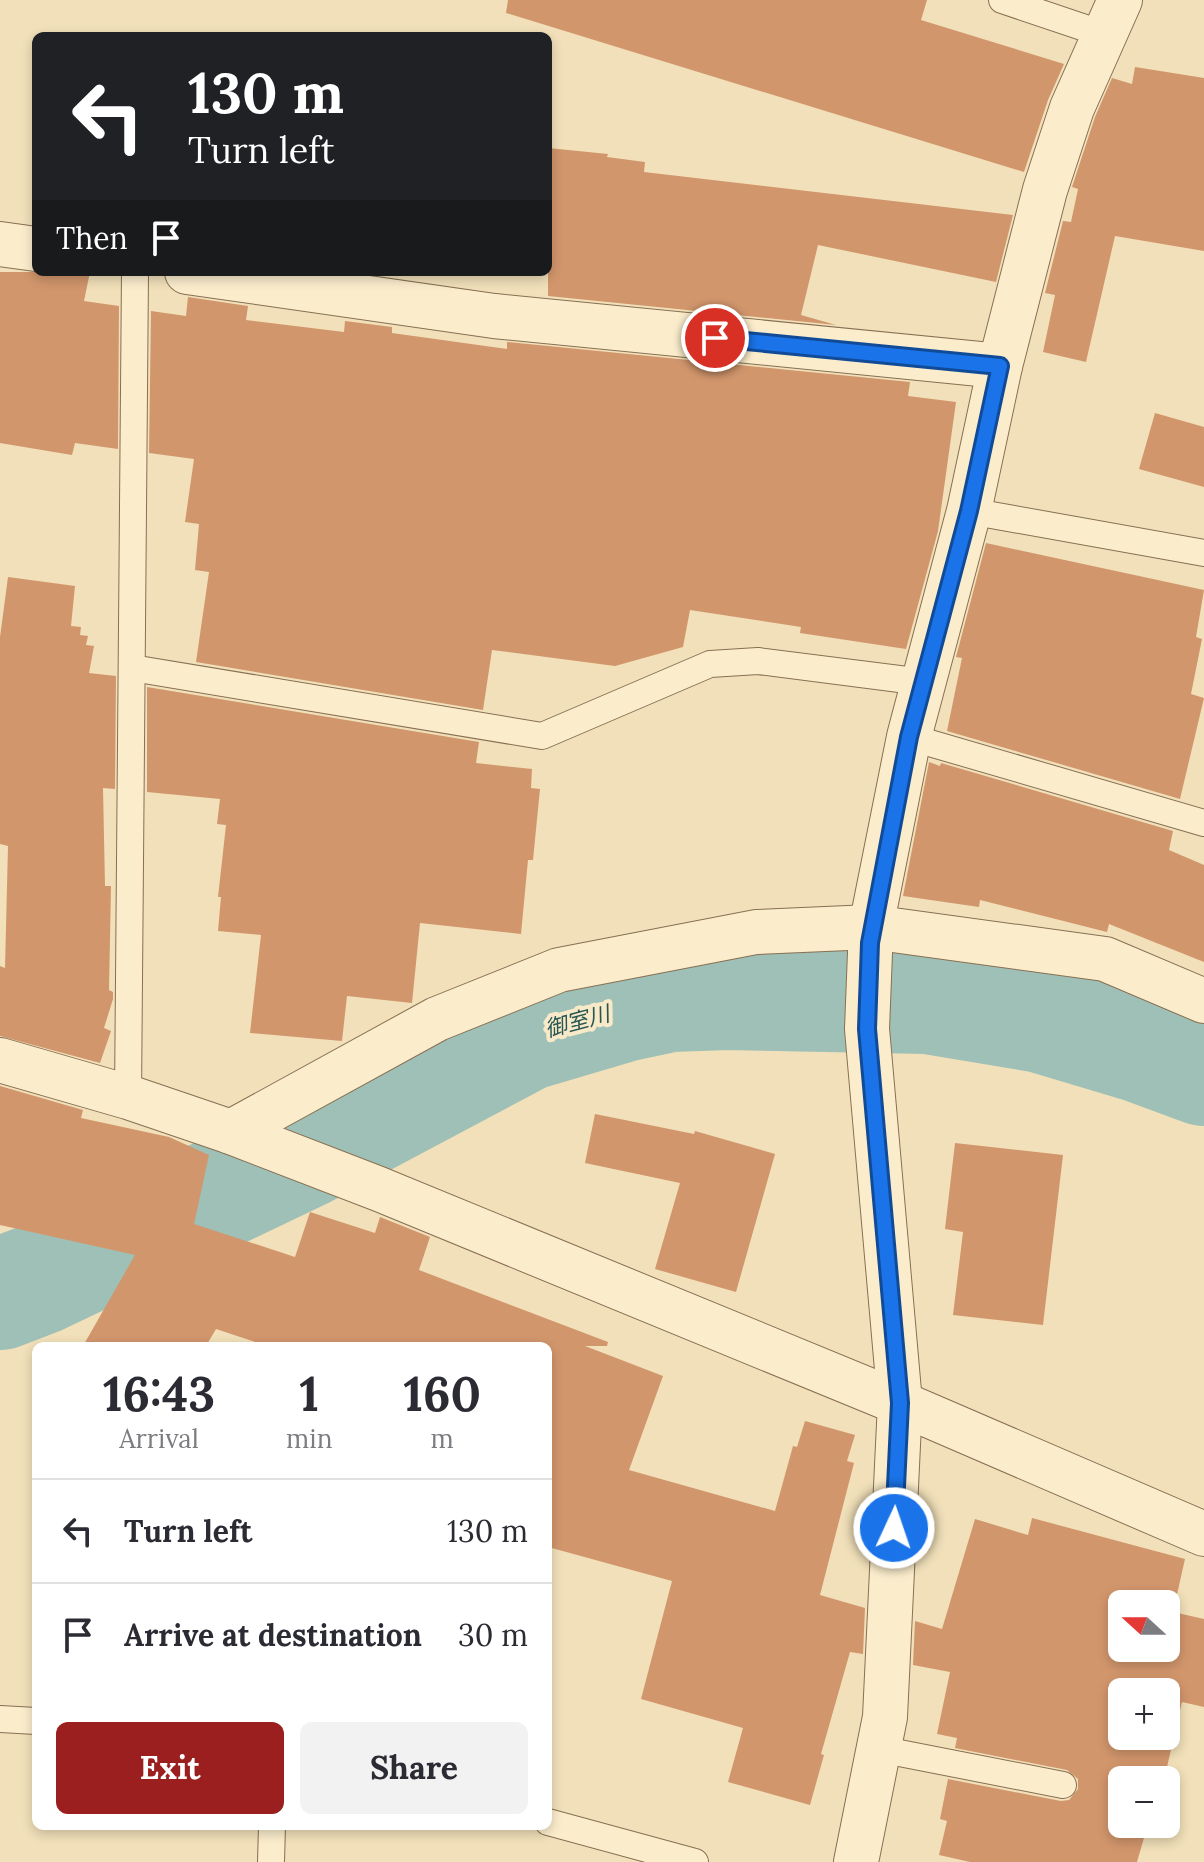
<!DOCTYPE html>
<meta charset="utf-8">
<style>
:root{--surface:#fff;--page:#f2f2f3;--text:#2b2b33;--muted:#7c7c81;--line:#e1e1e2;--accent:#9b1f1f}
body{margin:0;font-family:Lora,"Noto Sans JP",serif;background:var(--page);color:var(--text);height:100vh;display:flex;flex-direction:column;font-size:30px;white-space:nowrap}
*{box-sizing:border-box;margin:0}
p{font-size:26px;color:var(--muted)}
.icon{flex:none;width:44px;height:44px;fill:none;stroke:currentColor;stroke-width:2;stroke-linecap:round;stroke-linejoin:round}
.map{position:relative;flex:1;overflow:hidden}
.sheet{position:absolute;left:32px;top:1342px;width:520px;height:488px;display:flex;flex-direction:column;background:var(--surface);border-radius:12px;box-shadow:0 4px 12px #0003}
.sheet>*{flex:none}
.banner{position:absolute;left:32px;top:32px;width:520px;height:244px;border-radius:12px;box-shadow:0 4px 12px #0003;background:#202124;color:#fff;overflow:hidden}
.needle{width:52px;rotate:291deg}
.fabs{position:absolute;left:1108px;top:1590px;display:grid;gap:16px}
.fabs a{display:grid;place-items:center;width:72px;height:72px;border-radius:12px;background:var(--surface);box-shadow:0 4px 12px #0003;font-size:40px}
.pin{position:absolute;display:grid;place-items:center;width:68px;height:68px;color:#fff;margin:-34px;border:4px solid #fff;border-radius:50%;box-shadow:0 2px 8px #0007}
.me{position:absolute;width:88px;margin:-44px;rotate:3deg;stroke-linejoin:round;filter:drop-shadow(0 0 6px #0008)}
.turn{display:flex;align-items:center;gap:28px;height:168px;padding:0 24px;font-size:36px}
.turn .icon{width:104px;height:104px;stroke-width:2.5}
.turn b{display:block;font-size:56px;line-height:68px}
.then{display:flex;align-items:center;height:76px;padding:0 24px;background:#0003;gap:16px;font-size:30px}
.eta{display:flex;justify-content:space-evenly;align-items:center;height:136px;text-align:center}
.eta b{font-size:48px;font-weight:800;line-height:56px}
.primary-button{display:flex;gap:16px;margin-top:auto;padding:16px 24px}
.primary-button a{flex:1;height:92px;border-radius:12px;background:var(--accent);color:#fff;font-size:32px;font-weight:800;line-height:92px;text-align:center}
.primary-button a+a{background:var(--page);color:var(--text)}
ul{padding:0;list-style:none}
li{display:flex;align-items:center;gap:24px;height:104px;padding:0 24px;border-top:2px solid var(--line)}
li div{flex:1}
li b{display:block;font-size:30px}
li em{font-style:normal}
.map>svg:first-child{display:block}
.lines{fill:none;stroke-linecap:round;stroke-linejoin:round}
.river{stroke:#9ec0b6;stroke-width:112}
.building{fill:#d2966c;fill-rule:evenodd}
.lane-casing{stroke:#886f53;stroke-width:28}
.street-casing{stroke:#886f53;stroke-width:46}
.lane{stroke:#fbedcc;stroke-width:26}
.street{stroke:#fbedcc;stroke-width:44}
.route-casing{stroke:#114b97;stroke-width:20}
.route{stroke:#1a73e8;stroke-width:14}
.labels{text-anchor:middle;stroke-width:8;stroke-linejoin:round;paint-order:stroke}
.water-label{font-size:22px;font-style:italic;fill:#275653;stroke:#f8eac9}
</style>
<div class="map">
<svg width="1204" height="1862" viewBox="0 0 1204 1862">
<rect width="100%" height="100%" fill="#f1e0b9"/>
<g class="lines">
<polyline class="river" points="0,1294 39,1279 303,1153 525,1035 623,1006 670,996 727,994 928,998 1042,1017 1139,1046 1204,1070"/>
</g>
<g class="building">
<polygon points="508,0 927,0 921,20 1064,64 1048,100 1024,172 506,13"/>
<polygon points="1135,67 1204,78 1204,251 1115,236 1086,362 1043,352 1055,295 1045,293 1063,221 1071,222 1078,189 1072,187 1095,117 1112,78 1132,84"/>
<polygon points="548,148 608,154 607,157 645,162 644,172 1013,215 996,282 818,245 801,315 836,325 548,296"/>
<polygon points="0,272 90,272 84,301 119,306 118,449 75,443 72,455 0,443"/>
<polygon points="188,297 248,306 246,320 344,332 345,321 392,327 392,333 507,349 507,342 910,382 908,396 956,402 938,531 906,649 800,633 801,627 690,610 683,647 615,666 492,650 483,710 196,662 209,572 195,570 199,524 185,522 194,459 149,453 151,311 186,316"/>
<polygon points="1155,413 1204,427 1204,487 1139,469"/>
<polygon points="986,543 1204,590 1196,637 1202,639 1191,694 1204,698 1180,799 947,731 962,658 956,657"/>
<polygon points="8,577 75,586 71,626 81,627 80,635 88,636 86,645 94,646 89,673 116,676 115,789 103,788 105,886 111,886 109,990 113,992 113,999 104,1028 111,1031 100,1063 0,1036 0,966 5,968 8,846 0,844 0,637"/>
<polygon points="147,687 479,742 476,763 532,769 531,788 540,789 533,860 528,860 521,934 420,923 412,1003 347,996 342,1041 250,1033 261,935 218,931 221,897 218,897 226,825 217,824 220,799 147,792"/>
<polygon points="929,762 940,766 941,763 1173,831 1169,850 1204,865 1204,962 1109,924 1107,932 980,900 979,907 903,896"/>
<polygon points="0,1086 83,1110 81,1118 169,1137 209,1155 194,1224 295,1257 310,1212 375,1233 380,1217 430,1237 419,1270 608,1342 607,1346 585,1346 663,1376 629,1470 775,1511 793,1446 797,1447 805,1421 855,1435 847,1461 854,1463 820,1595 865,1608 863,1654 850,1652 821,1754 824,1755 810,1805 728,1782 743,1728 641,1699 672,1581 548,1547 548,1346 267,1346 216,1329 206,1346 83,1346 135,1255 0,1225"/>
<polygon points="595,1114 694,1134 695,1131 775,1154 736,1292 655,1269 680,1183 585,1163"/>
<polygon points="955,1143 1063,1155 1043,1325 953,1315 963,1232 945,1229"/>
<path d="M1032,1518L1185,1559L1173,1612L1204,1619V1707L1182,1702L1164,1780H1122V1824H1148L1137,1862H970L939,1855L947,1821L940,1819L948,1779L1061,1801L1069,1800L1078,1789V1779L1067,1770L955,1748L957,1738L937,1734L950,1672L913,1665L915,1621L942,1629L975,1519L1028,1535ZM1122,1604H1166V1648H1122ZM1122,1692H1166V1736H1122Z"/>
</g>
<g class="lines">
<g class="lane-casing">
<g id="lane">
<polyline points="1002,0 1106,35"/>
<polyline points="969,511 1204,553"/>
<polyline points="132,668 542,736 710,664 758,661 923,682"/>
<polyline points="909,737 1204,823"/>
<polyline points="128,1097 135,272"/>
<polyline points="0,1719 36,1721"/>
<polyline points="879,1749 1063,1785"/>
<polyline points="548,1822 695,1862"/>
<polyline points="271,1862 272,1826"/>
</g>
</g>
<g class="street-casing">
<g id="street">
<polyline points="0,244 36,249"/>
<polyline points="187,272 494,316 1000,366"/>
<polyline points="0,1060 128,1097 231,1132 379,1189 900,1403 1204,1534"/>
<polyline points="231,1132 437,1019 559,970 756,932 871,927 1105,959 1204,1001"/>
<polyline points="856,1862 885,1717 900,1403 867,1029 871,927 909,737 969,511 1000,366 1045,190 1072,108 1120,0"/>
</g>
</g>
<use href="#lane" class="lane"/>
<use href="#street" class="street"/>
</g>
<g class="lines">
<g class="route-casing">
<polyline id="route" points="715,338 1000,366 969,511 909,737 870,943 867,1029 900,1403 894,1528"/>
</g>
<use href="#route" class="route"/>
</g>
<g class="labels">
<g class="water-label">
<text transform="translate(577 1021) rotate(-15)" y="8">御室川</text>
</g>
</g>
</svg>
<div class="fabs">
<a><svg class="needle" viewBox="-14 -14 28 28"><path d="M0-13l5 13h-10z" fill="#e53935"/><path d="M0 13l5-13h-10z" fill="#7c7c81"/></svg></a>
<a>+</a>
<a>−</a>
</div>
<div class="pin" style="left:715px;top:338px;background:#d93025"><svg class="icon" aria-label="arrive" viewBox="0 0 24 24"><path d="M6 21V4h12l-3 4 3 4H6"/></svg></div>
<svg class="me" style="left:894px;top:1528px" viewBox="-20 -20 40 40"><circle r="17" fill="#1a73e8" stroke="#fff" stroke-width="3"/><path d="M0-11L8 9 0 5-8 9z" fill="#fff"/></svg>
<div class="banner">
<div class="turn"><svg class="icon" aria-label="left" viewBox="0 0 24 24"><path d="M17 20v-9H6M10 6l-5 5 5 5"/></svg><div><b>130 m</b>Turn left</div></div>
<div class="then">Then<svg class="icon" aria-label="arrive" viewBox="0 0 24 24"><path d="M6 21V4h12l-3 4 3 4H6"/></svg></div>
</div>
<section class="sheet">
<div class="eta">
<div><b>16:43</b><p>Arrival</p></div>
<div><b>1</b><p>min</p></div>
<div><b>160</b><p>m</p></div>
</div>
<ul>
<li><svg class="icon" aria-label="left" viewBox="0 0 24 24"><path d="M17 20v-9H6M10 6l-5 5 5 5"/></svg><div><b>Turn left</b></div><em>130 m</em></li>
<li><svg class="icon" aria-label="arrive" viewBox="0 0 24 24"><path d="M6 21V4h12l-3 4 3 4H6"/></svg><div><b>Arrive at destination</b></div><em>30 m</em></li>
</ul>
<div class="primary-button"><a>Exit</a><a>Share</a></div>
</section>
</div>
